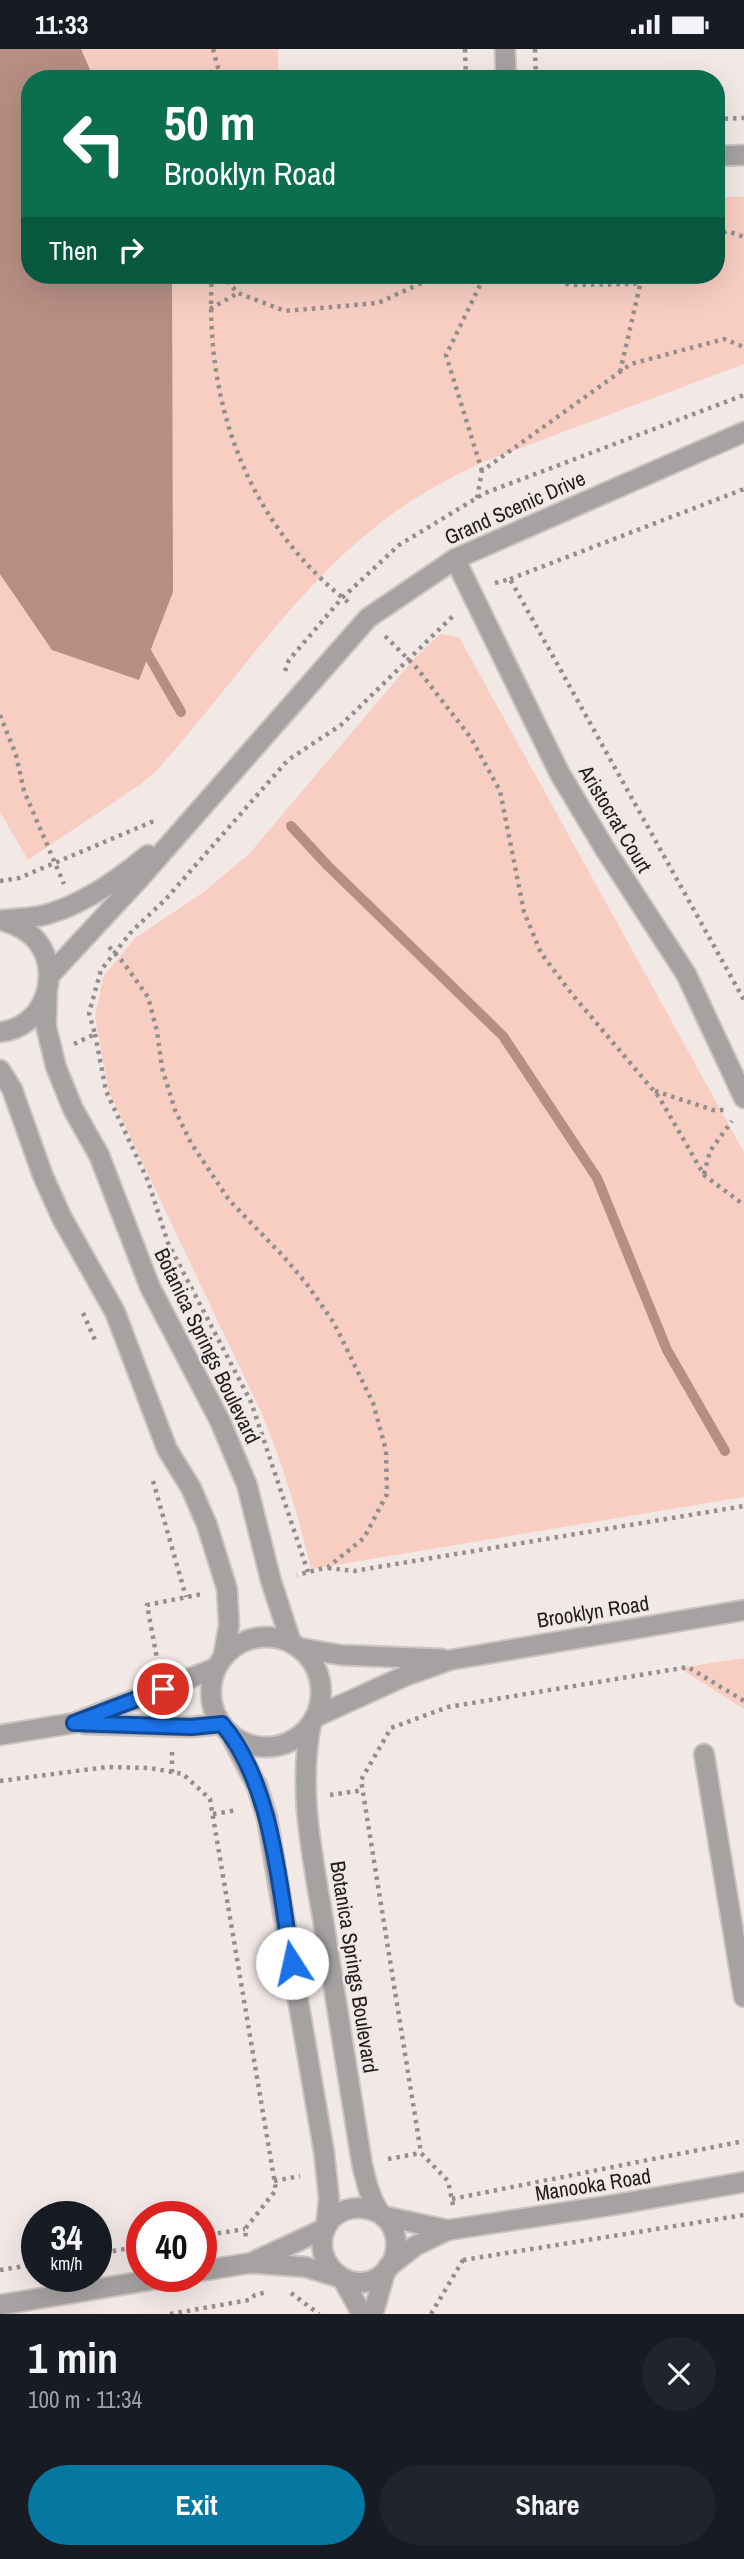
<!DOCTYPE html>
<meta charset="utf-8">
<style>
:root{--surface:#171b24;--page:#20242c;--text:#f1f3f6;--muted:#9ea1a6;--accent:#0578a1}
body{margin:0;font-family:"Archivo Narrow",sans-serif;background:var(--page);color:var(--text);height:100vh;display:flex;flex-direction:column;font-size:26px;white-space:nowrap}
*{box-sizing:border-box;margin:0}
p{font-size:23px;color:var(--muted)}
.icon{flex:none;width:38px;height:38px;fill:none;stroke:currentColor;stroke-width:2;stroke-linecap:round;stroke-linejoin:round}
.map{position:relative;height:2265px;overflow:hidden}
.panel{display:flex;flex-direction:column;background:var(--surface);flex:1}
.panel>*{flex:none}
.hud{position:absolute;left:21px;top:21px;width:704px;height:214px;border-radius:28px;box-shadow:0 7px 28px #0002;background:#0b6e4f;color:#fff;overflow:hidden}
.speed{position:absolute;left:21px;top:2152px;display:flex;gap:14px;font-size:35px;font-weight:700;text-align:center}
.speed>*{display:grid;place-content:center;width:91px;height:91px;border-radius:50%;background:var(--surface);box-shadow:0 7px 28px #0002;line-height:1}
.speed small{font-size:18px;font-weight:400}
.speed .limit{border:10px solid #d22;background:#fff;color:#111}
.pin{position:absolute;display:grid;place-items:center;width:60px;height:60px;color:#fff;margin:-30px;border:4px solid #fff;border-radius:50%;box-shadow:0 2px 7px #0007}
.me{position:absolute;width:77px;margin:-38px;rotate:350deg;stroke-linejoin:round;filter:drop-shadow(0 0 5px #0008)}
.turn{display:flex;align-items:center;gap:24px;height:147px;padding:0 28px;font-size:32px}
.turn .icon{width:91px;height:91px;stroke-width:2.5}
.turn b{display:block;font-size:49px;line-height:60px}
.then{display:flex;align-items:center;height:66px;padding:0 28px;background:#0003;gap:14px;font-size:26px}
.round{display:grid;place-items:center;flex:none;width:74px;height:74px;border-radius:37px;background:var(--page)}
.summary{display:flex;align-items:center;justify-content:space-between;height:119px;padding:0 28px}
h1{font-size:42px;font-weight:700;line-height:52px}
.cta{display:flex;gap:14px;margin-top:auto;padding:14px 28px}
.cta a{flex:1;height:80px;border-radius:42px;background:var(--accent);color:#fff;font-size:28px;font-weight:700;line-height:80px;text-align:center}
.cta a+a{background:var(--page);color:var(--text)}
.status{display:flex;justify-content:space-between;align-items:center;height:49px;padding:0 35px;background:var(--surface);direction:ltr}
.status svg{height:19px;fill:currentColor}
.map>svg:first-child{display:block}
.green{fill:#f8cec3}
.water{fill:#b68e84}
.lines{fill:none;stroke-linecap:round;stroke-linejoin:round}
.stream{stroke:#b68e84;stroke-width:10}
.minor-casing{stroke:#ccc4c3;stroke-width:23}
.tertiary-casing{stroke:#ccc4c3;stroke-width:23}
.path{stroke:#958e8d;stroke-width:4.5;stroke-dasharray:3.5 5;stroke-linecap:butt}
.minor{stroke:#a5a2a1;stroke-width:19}
.tertiary{stroke:#a5a2a1;stroke-width:19}
.route-casing{stroke:#114b97;stroke-width:18}
.route{stroke:#1a73e8;stroke-width:12}
.labels{text-anchor:middle;stroke-width:5;stroke-linejoin:round;paint-order:stroke}
.street-label{font-size:21px;fill:#201d1d;stroke:#f2e9e7}
</style>
<div class="status"><b>11:33</b><svg viewBox="0 0 49 12"><path d="M0 12V9h3v3zM5 12V6h3v6zM10 12V3h3v9zM15 12V0h3v12zM26 1h20v11H26zM47 4h2v5h-2z"/></svg></div>
<div class="map">
<svg width="744" height="2265" viewBox="0 0 744 2265">
<rect width="100%" height="100%" fill="#f2e9e7"/>
<g class="green">
<path d="M0,0H278V30H30V226H716V148H744V315L481,414C445,431 411,450 380,474C292,543 231,639 157,721L141,735L28,811L0,763Z"/>
<path d="M440,585L459,588L744,1103V1448L311,1520C298,1466 283,1415 261,1363L109,1043L95,968L103,928L135,889L205,842L249,805L413,611Z"/>
<polygon points="744,1609 744,1660 679,1619"/>
</g>
<polygon class="water" points="0,0 81,0 94,30 30,30 30,226 172,226 173,543 139,631 52,601 0,525"/>
<g class="lines">
<g class="stream">
<polyline points="143,597 181,663"/>
<polyline points="291,777 328,817 503,987 597,1129 667,1301 725,1402"/>
</g>
<g class="minor-casing">
<g id="minor">
<polyline points="505,0 506,30"/>
<polyline points="716,107 744,106"/>
<polyline points="455,510 560,725 605,800 686,925 744,1049"/>
<polyline points="300,1599 341,1606 442,1610"/>
<polyline points="315,1668 405,1627 450,1611 744,1561"/>
<polyline points="704,1705 744,1948"/>
<polyline points="383,2167 448,2181"/>
<polyline points="255,2212 324,2180"/>
<polyline points="388,2218 415,2197 448,2181 613,2156 744,2133"/>
<polyline points="201,2222 250,2214 306,2218 338,2228"/>
<polyline points="0,2256 169,2228"/>
</g>
</g>
<g class="tertiary-casing">
<g id="tertiary">
<path d="M2,871C14,870 28,869 40,867C80,858 117,832 148,806"/>
<polyline points="50,926 139,830 368,569 455,510 744,383"/>
<polyline points="47,946 46,977 56,1018 73,1060 99,1106 150,1238 220,1372 247,1436 271,1532 291,1593"/>
<path d="M0,983C44,979 63,925 37,892C28,881 17,876 4,872"/>
<polyline points="0,1021 12,1040 43,1127 62,1169 115,1263 167,1400 191,1439 207,1476 227,1540 229,1576 223,1609"/>
<circle cx="266" cy="1643" r="55"/>
<polyline points="85,1675 191,1678 221,1675"/>
<path d="M311,1675C297,1744 314,1814 325,1882C337,1960 350,2038 362,2115C366,2131 369,2147 378,2161C381,2166 386,2169 389,2173C400,2188 398,2210 385,2223C358,2250 315,2221 323,2186C330,2159 357,2154 379,2164"/>
<polyline points="230,1685 257,1737 267,1769 324,2103 329,2149 326,2177"/>
<polyline points="0,1686 74,1674 216,1619"/>
<polyline points="342,2229 362,2265"/>
<polyline points="373,2265 385,2223"/>
</g>
</g>
<g class="path">
<polyline points="213,0 221,30"/>
<polyline points="465,0 466,30"/>
<polyline points="535,0 536,30"/>
<polyline points="716,70 744,69"/>
<polyline points="716,188 727,182 744,188"/>
<path d="M212,226C204,351 246,473 348,553"/>
<polyline points="221,226 238,244 285,262 378,254 439,226"/>
<polyline points="473,226 481,233"/>
<polyline points="551,226 569,236 634,235 651,226"/>
<polyline points="210,260 238,244"/>
<polyline points="620,323 641,232"/>
<polyline points="482,422 446,306 485,226"/>
<polyline points="477,449 482,422 631,315 724,290 744,298"/>
<polyline points="510,530 744,440"/>
<polyline points="495,534 510,530 744,951"/>
<polyline points="385,587 416,618 471,689 500,742 524,863 541,904 571,944 659,1048 704,1126 744,1156"/>
<polyline points="285,622 289,611 342,549 399,496 485,444 744,346"/>
<polyline points="0,666 16,706 24,742 64,835"/>
<polyline points="0,832 19,829 154,772"/>
<polyline points="109,898 123,913 148,948 157,982 162,1019 175,1061 191,1094 229,1151 284,1208 306,1234 334,1274 373,1354 386,1401 387,1445 364,1489 328,1518 297,1526"/>
<polyline points="95,985 106,1042 148,1132 168,1194 251,1353 308,1523"/>
<polyline points="74,995 95,985 89,964 101,921 132,882 165,851 288,711 341,676 455,565"/>
<polyline points="655,1042 713,1061 724,1061"/>
<polyline points="704,1125 710,1102 732,1072"/>
<polyline points="83,1264 95,1291"/>
<polyline points="153,1432 186,1548"/>
<polyline points="328,1519 354,1522 744,1457"/>
<polyline points="158,1615 147,1556 202,1545"/>
<polyline points="172,1703 172,1724"/>
<polyline points="0,1732 107,1718 150,1719 183,1725 210,1750 276,2141 245,2180 246,2190"/>
<polyline points="330,1746 363,1741"/>
<polyline points="213,1765 238,1761"/>
<polyline points="388,2110 421,2104"/>
<polyline points="274,2132 300,2127"/>
<polyline points="452,2150 744,2092"/>
<polyline points="453,2156 448,2132 421,2104 361,1731 391,1679 448,1658 688,1618 744,1652"/>
<polyline points="201,2187 245,2180"/>
<polyline points="96,2205 142,2197"/>
<polyline points="463,2211 744,2166"/>
<polyline points="0,2221 37,2215"/>
<polyline points="291,2244 319,2265"/>
<polyline points="170,2265 249,2251 255,2246 267,2243"/>
<polyline points="431,2265 463,2211 462,2206"/>
</g>
<use href="#minor" class="minor"/>
<use href="#tertiary" class="tertiary"/>
</g>
<g class="lines">
<g class="route-casing">
<path id="route" d="M163,1640L74,1674L191,1678L222,1675C273,1735 279,1838 292,1914"/>
</g>
<use href="#route" class="route"/>
</g>
<g class="labels">
<g class="street-label">
<text transform="translate(515 459) rotate(-24)" y="7">Grand Scenic Drive</text>
<text transform="translate(615 770) rotate(59)" y="7">Aristocrat Court</text>
<text transform="translate(207 1297) rotate(64)" y="7">Botanica Springs Boulevard</text>
<text transform="translate(593 1563) rotate(-9)" y="7">Brooklyn Road</text>
<text transform="translate(354 1918) rotate(81)" y="7">Botanica Springs Boulevard</text>
<text transform="translate(593 2136) rotate(-9)" y="7">Manooka Road</text>
</g>
</g>
</svg>
<div class="speed"><div>34<small>km/h</small></div><div class="limit">40</div></div>
<div class="pin" style="left:163px;top:1640px;background:#d93025"><svg class="icon" aria-label="arrive" viewBox="0 0 24 24"><path d="M6 21V4h12l-3 4 3 4H6"/></svg></div>
<svg class="me" style="left:292px;top:1914px" viewBox="-20 -20 40 40"><circle r="19" fill="#fff"/><path d="M0-13L10 11 0 6-10 11z" fill="#1a73e8"/></svg>
<div class="hud">
<div class="turn"><svg class="icon" aria-label="left" viewBox="0 0 24 24"><path d="M17 20v-9H6M10 6l-5 5 5 5"/></svg><div><b>50 m</b>Brooklyn Road</div></div>
<div class="then">Then<svg class="icon" aria-label="right" viewBox="0 0 24 24"><path d="M7 20v-9h11M14 6l5 5-5 5"/></svg></div>
</div>
</div>
<section class="panel">
<div class="summary"><div><h1>1 min</h1><p>100 m · 11:34</p></div><a class="round"><svg class="icon" aria-label="close" viewBox="0 0 24 24"><path d="M6 6l12 12M18 6L6 18"/></svg></a></div>
<div class="cta"><a>Exit</a><a>Share</a></div>
</section>
